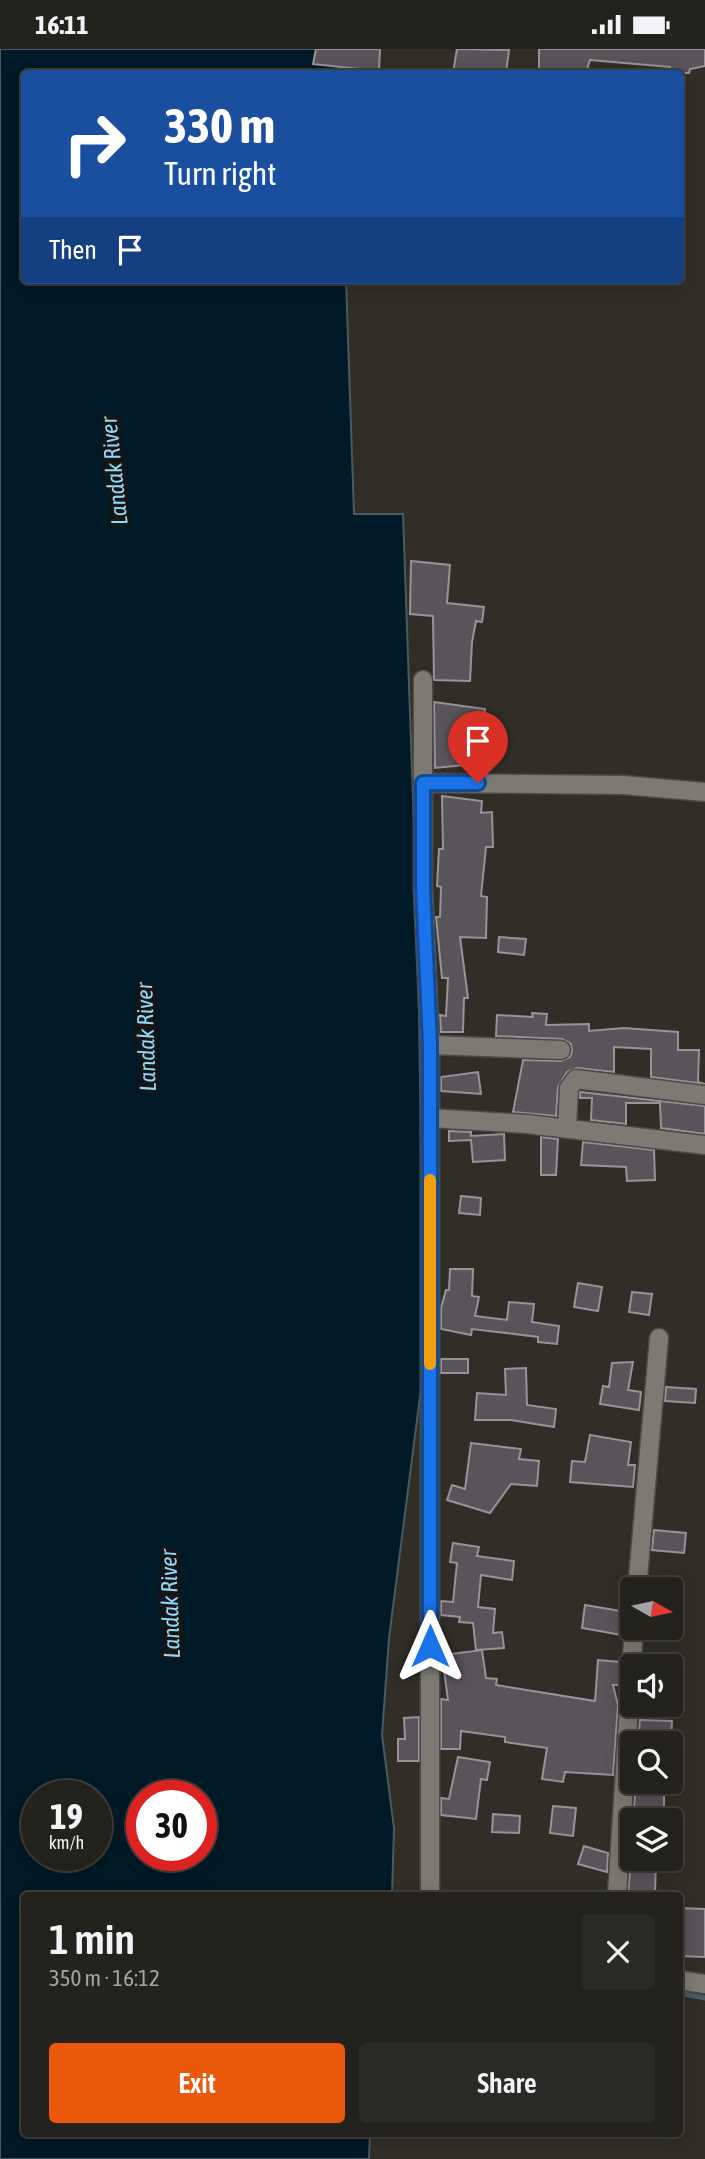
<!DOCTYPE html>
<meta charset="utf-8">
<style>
:root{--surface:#24221d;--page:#2c2a26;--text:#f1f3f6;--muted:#a3a4a4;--line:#413f3b;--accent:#ea580c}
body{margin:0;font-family:"Asap Condensed",sans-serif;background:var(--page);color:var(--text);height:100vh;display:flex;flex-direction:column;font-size:26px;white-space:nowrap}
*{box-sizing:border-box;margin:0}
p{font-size:23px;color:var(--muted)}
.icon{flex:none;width:38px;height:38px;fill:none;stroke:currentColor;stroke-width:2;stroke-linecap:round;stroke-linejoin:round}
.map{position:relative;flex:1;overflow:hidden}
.side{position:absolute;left:21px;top:1843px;width:662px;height:245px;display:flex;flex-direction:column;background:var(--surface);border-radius:7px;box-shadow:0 4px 18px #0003,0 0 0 2px var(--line)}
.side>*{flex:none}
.guide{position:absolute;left:21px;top:21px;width:663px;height:214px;border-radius:7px;box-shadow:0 4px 18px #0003,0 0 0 2px var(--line);background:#1a4fa0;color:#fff;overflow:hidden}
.needle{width:46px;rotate:99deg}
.controls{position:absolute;left:620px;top:1528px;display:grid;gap:14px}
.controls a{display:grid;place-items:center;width:63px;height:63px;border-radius:7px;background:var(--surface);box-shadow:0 4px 18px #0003,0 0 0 2px var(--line);font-size:35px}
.speed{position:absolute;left:21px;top:1731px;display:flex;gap:14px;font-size:35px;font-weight:700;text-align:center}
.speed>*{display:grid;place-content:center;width:91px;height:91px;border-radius:50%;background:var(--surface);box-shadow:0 4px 18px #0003,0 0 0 2px var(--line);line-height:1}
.speed small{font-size:18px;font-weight:400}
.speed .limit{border:10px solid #d22;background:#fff;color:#111}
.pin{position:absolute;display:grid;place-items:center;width:60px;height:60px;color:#fff;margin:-72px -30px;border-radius:50% 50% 50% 0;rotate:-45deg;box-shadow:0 0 7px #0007}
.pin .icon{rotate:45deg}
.me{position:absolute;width:77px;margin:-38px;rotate:0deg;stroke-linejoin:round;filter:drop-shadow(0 0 5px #0008)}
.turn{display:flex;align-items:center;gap:24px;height:147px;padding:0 28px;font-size:32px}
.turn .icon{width:91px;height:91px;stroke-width:2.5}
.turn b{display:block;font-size:49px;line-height:60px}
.then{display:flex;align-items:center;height:66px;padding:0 28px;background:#0003;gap:14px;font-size:26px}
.round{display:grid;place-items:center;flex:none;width:74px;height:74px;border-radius:7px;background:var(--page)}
.headline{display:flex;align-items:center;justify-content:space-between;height:119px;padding:0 28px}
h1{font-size:42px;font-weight:600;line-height:52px}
.action{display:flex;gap:14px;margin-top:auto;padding:14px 28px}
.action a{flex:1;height:80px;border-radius:7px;background:var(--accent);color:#fff;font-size:28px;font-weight:600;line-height:80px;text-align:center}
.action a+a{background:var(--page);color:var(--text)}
.status{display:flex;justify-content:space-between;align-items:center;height:49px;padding:0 35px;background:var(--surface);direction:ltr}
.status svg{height:19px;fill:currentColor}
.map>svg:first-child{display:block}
.water{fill:#001a27;stroke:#485a62;stroke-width:2;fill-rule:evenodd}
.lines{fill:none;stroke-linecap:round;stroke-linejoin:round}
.stream{stroke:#485a62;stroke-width:5}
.building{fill:#59535a;stroke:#989299;stroke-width:2}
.minor-casing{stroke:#4c4a45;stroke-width:21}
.minor{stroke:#7c7a72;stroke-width:18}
.route-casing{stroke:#114b97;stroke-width:18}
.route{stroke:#1a73e8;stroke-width:12}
.slow{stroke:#f59e0b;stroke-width:12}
.labels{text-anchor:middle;stroke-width:7;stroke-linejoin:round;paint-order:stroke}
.water-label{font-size:23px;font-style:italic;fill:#91d9fc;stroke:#171613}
</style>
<div class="status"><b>16:11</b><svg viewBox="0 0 49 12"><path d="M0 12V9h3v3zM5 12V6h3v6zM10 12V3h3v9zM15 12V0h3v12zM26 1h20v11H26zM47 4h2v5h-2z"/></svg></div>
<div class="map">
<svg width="705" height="2110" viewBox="0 0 705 2110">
<rect width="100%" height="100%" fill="#302e27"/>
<path class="water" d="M0,0H339V24H24V231H346L354,465H403L418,893L424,1316L389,1589L382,1686L394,1779L392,1846H24V2084H370L369,2110H0ZM37,1746H96V1806H37ZM142,1746H201V1806H142Z"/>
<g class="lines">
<polyline class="stream" points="679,1944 705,1949"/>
</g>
<g class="building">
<polygon points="316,0 380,0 379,22 313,15"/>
<polygon points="457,0 509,1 506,24 453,24"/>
<polygon points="539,0 705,0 705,17 690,20 689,24 670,24 670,18 590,11 586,24 539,24"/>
<polygon points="411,512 450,516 447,554 484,558 482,573 476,572 472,593 470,632 434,631 433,567 410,565"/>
<polygon points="434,653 485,660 483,673 480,673 478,693 474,692 475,715 435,719"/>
<polygon points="442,747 482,752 481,764 492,763 493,798 486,798 481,847 487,848 486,889 460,888 468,949 464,949 463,983 441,983 440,966 446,967 448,929 442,929 436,868 440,868 441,838 437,837 439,800 443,800"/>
<polygon points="499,888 526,890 524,906 498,903"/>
<polygon points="532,964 547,965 546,976 589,975 589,982 624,979 678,983 678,1001 699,1001 698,1033 705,1035 651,1028 651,1000 614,998 614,1023 577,1019 567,1023 558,1038 556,1067 513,1063 523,1011 561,1012 570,1008 572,1002 571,995 562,990 496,987 497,966 533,968"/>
<polygon points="478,1023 481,1045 441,1042 441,1028"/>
<polygon points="580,1043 705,1057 705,1085 661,1079 660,1054 626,1054 626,1075 591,1071 592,1049 580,1049"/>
<polygon points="449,1082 471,1083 471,1087 504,1085 505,1111 473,1113 471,1091 449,1092"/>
<polygon points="541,1088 558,1090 556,1126 541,1126"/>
<polygon points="583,1093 654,1101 655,1131 627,1132 626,1118 581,1116"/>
<polygon points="461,1147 481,1149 480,1166 459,1164"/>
<polygon points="450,1220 473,1220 472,1247 479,1248 475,1267 507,1271 509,1253 534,1255 532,1273 559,1277 557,1295 538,1293 538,1288 472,1280 471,1286 441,1280 441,1259 446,1241 449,1241"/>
<polygon points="578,1234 602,1238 598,1262 574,1258"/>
<polygon points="632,1243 652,1245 649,1266 629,1263"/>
<rect x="441" y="1310" width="27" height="14"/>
<polygon points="633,1313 628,1341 641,1343 639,1361 600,1355 603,1337 609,1338 612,1314"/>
<polygon points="526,1319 527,1356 556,1360 554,1378 511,1371 475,1371 477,1344 506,1346 505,1320"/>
<polygon points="666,1338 696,1340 695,1354 665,1352"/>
<polygon points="590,1386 631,1393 628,1416 635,1416 633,1438 570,1433 572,1412 585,1413"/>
<polygon points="471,1394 521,1400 519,1410 539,1412 537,1437 511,1435 490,1464 447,1451 452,1436 465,1440"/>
<polygon points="654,1481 686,1484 684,1504 652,1501"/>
<polygon points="453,1494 479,1498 477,1507 514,1512 512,1531 481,1526 478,1558 495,1560 493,1584 502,1583 504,1599 476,1601 473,1574 459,1573 460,1568 441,1566 441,1552 453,1553 457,1514 450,1513"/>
<polygon points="585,1556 627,1563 622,1586 582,1579"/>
<polygon points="482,1601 486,1629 497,1630 496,1636 595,1652 598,1611 620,1613 619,1636 613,1636 618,1656 613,1726 565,1723 563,1733 542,1730 547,1699 505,1693 505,1688 461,1682 460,1700 441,1700 441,1650 448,1651 442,1606"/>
<polygon points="419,1668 419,1712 398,1712 398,1690 405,1690 404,1669"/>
<polygon points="640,1671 672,1672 671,1691 638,1690"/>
<polygon points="458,1708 490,1713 487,1731 481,1730 476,1770 441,1766 441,1749 449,1750"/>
<polygon points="635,1746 664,1746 664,1771 633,1771"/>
<polygon points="553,1757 576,1759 573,1787 550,1784"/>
<polygon points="493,1765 520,1767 519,1784 492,1783"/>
<polygon points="584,1797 608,1804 607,1823 578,1815"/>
<polygon points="631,1809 656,1810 655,1846 628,1846"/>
<polygon points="679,1859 705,1860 705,1908 679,1907"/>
</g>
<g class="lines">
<g class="minor-casing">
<g id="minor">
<polyline points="423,631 423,839 430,996 430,1846"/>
<polyline points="423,734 623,736 705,743"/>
<polyline points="430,996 561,1001"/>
<polyline points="430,1069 527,1075 705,1096"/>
<polyline points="567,1079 569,1039 576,1030 705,1046"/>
<polyline points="637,1540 659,1289"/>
<polyline points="617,1846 634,1578"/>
<polyline points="679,1931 705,1935"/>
</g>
</g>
<use href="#minor" class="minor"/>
</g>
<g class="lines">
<g class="route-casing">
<polyline id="route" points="430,1597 430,996 423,839 423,734 478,734"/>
</g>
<use href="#route" class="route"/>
<polyline class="slow" points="430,1131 430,1315"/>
</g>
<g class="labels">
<g class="water-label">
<text transform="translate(114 422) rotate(-96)" y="8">Landak River</text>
<text transform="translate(146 988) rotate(-92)" y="8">Landak River</text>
<text transform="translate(170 1555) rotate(-92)" y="8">Landak River</text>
</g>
</g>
</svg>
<div class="controls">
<a><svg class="needle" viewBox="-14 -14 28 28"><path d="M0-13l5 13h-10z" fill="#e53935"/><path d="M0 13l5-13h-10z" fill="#a3a4a4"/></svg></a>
<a><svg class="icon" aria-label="sound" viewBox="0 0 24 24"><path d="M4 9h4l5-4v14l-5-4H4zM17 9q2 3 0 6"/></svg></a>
<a><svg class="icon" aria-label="search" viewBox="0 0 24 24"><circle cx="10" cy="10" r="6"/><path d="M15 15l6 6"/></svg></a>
<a><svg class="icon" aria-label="layers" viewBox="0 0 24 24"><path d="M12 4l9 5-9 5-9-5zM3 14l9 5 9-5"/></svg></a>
</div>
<div class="speed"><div>19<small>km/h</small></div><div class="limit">30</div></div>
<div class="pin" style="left:478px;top:734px;background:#d93025"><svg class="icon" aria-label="arrive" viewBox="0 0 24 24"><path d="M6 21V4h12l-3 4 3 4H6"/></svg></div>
<svg class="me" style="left:430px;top:1597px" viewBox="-20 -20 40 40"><path d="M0-17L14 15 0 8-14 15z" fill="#1a73e8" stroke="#fff" stroke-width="4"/></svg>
<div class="guide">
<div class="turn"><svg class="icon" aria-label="right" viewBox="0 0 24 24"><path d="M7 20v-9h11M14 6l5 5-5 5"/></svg><div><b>330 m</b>Turn right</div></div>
<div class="then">Then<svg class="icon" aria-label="arrive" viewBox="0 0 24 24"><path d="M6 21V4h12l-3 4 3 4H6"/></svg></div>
</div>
<section class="side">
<div class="headline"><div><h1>1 min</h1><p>350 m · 16:12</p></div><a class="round"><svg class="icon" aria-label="close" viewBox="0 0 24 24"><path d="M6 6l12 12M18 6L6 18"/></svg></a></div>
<div class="action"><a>Exit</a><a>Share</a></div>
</section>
</div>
